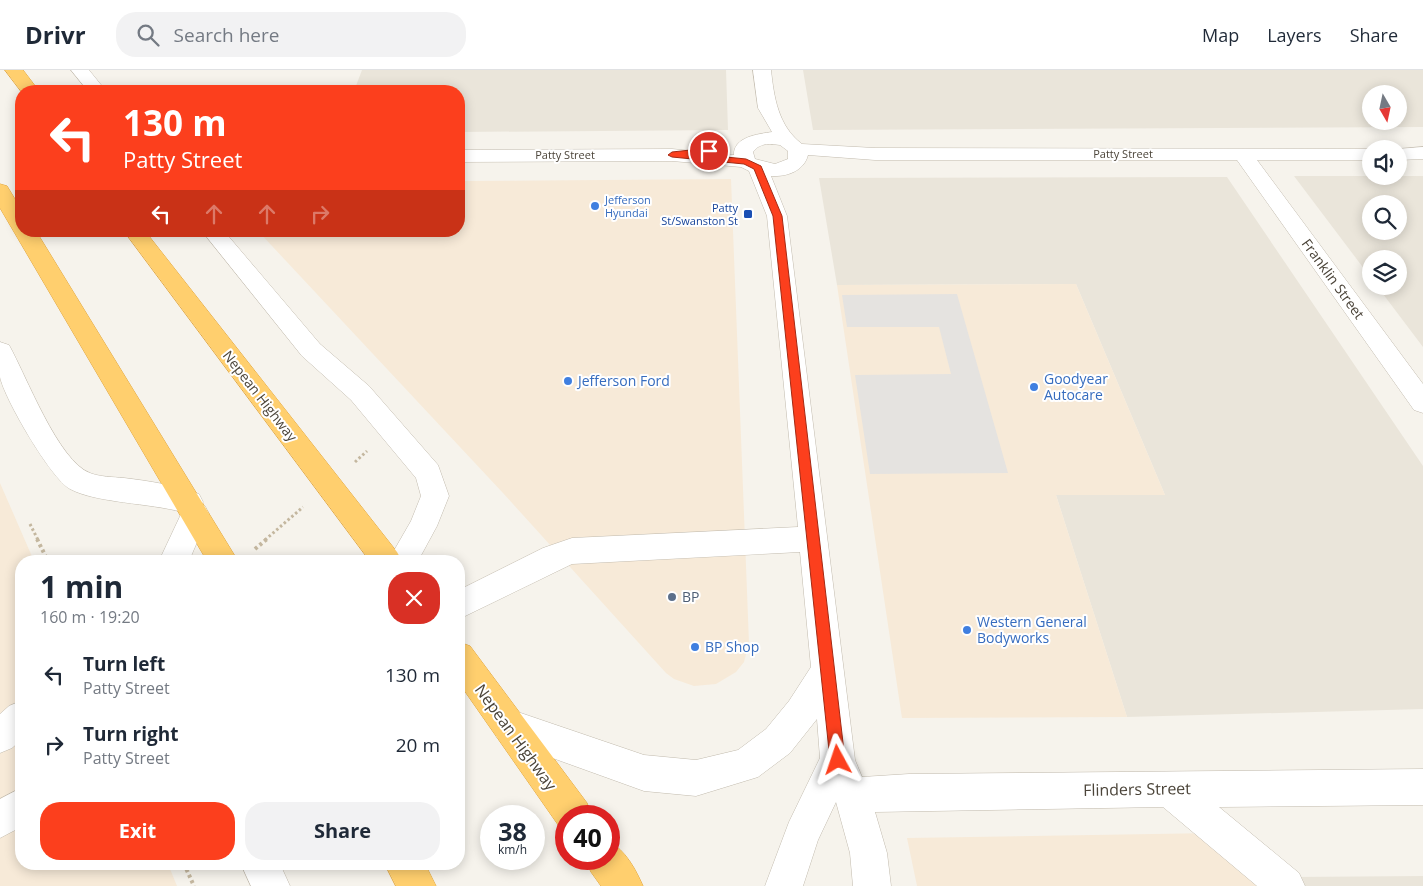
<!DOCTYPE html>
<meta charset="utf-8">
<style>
:root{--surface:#fff;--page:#f2f2f3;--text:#1f2937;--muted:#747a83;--line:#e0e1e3;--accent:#fc3f1d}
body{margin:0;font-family:"Open Sans",sans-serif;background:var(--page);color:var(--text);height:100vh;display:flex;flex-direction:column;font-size:19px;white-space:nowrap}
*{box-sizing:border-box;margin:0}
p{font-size:16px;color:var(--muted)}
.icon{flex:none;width:28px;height:28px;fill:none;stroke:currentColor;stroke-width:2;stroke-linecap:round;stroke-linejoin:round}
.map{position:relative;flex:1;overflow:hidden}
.side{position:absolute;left:15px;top:485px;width:450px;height:315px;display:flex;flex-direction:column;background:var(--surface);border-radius:20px;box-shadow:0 2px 12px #0003}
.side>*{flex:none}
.top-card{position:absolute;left:15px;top:15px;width:450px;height:152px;border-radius:20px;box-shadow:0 2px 12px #0003;background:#fc3f1d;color:#fff;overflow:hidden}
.needle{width:32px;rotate:171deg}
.buttons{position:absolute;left:1362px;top:15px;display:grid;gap:10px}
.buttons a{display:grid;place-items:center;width:45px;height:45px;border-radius:50%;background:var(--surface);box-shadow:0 2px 12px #0003;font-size:25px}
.speed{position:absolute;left:480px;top:735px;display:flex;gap:10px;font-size:25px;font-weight:700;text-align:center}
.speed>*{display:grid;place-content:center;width:65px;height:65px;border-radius:50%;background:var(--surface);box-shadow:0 2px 12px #0003;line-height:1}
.speed small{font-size:12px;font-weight:400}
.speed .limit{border:8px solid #d22;background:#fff;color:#111}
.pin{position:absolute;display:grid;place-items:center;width:42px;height:42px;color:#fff;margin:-21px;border:2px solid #fff;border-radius:50%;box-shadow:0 1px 5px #0007}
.me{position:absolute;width:55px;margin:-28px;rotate:355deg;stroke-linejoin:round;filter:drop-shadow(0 0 4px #0008)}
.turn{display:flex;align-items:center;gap:18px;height:105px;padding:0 25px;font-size:22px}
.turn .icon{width:65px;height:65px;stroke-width:2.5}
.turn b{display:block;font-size:35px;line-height:42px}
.lanes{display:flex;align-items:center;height:48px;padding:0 25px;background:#0003;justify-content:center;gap:25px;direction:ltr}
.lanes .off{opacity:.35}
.round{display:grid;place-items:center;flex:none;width:52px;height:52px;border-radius:20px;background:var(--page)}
.head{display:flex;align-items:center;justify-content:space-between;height:85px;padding:0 25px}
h1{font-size:30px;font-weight:700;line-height:38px}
.button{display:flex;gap:10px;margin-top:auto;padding:10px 25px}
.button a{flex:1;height:58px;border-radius:20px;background:var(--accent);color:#fff;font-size:20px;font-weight:700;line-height:58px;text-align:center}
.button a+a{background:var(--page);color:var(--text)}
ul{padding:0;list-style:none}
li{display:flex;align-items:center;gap:15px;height:70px;padding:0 25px}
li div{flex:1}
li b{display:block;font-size:19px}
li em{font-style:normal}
header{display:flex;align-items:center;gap:30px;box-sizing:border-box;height:70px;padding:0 25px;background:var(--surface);border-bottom:1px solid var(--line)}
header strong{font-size:24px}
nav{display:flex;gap:28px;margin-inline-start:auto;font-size:18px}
.search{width:350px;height:45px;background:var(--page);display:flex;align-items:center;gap:12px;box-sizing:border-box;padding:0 18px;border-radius:20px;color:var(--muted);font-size:19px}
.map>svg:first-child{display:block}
.residential{fill:#eae5da;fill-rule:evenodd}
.commercial{fill:#f7ead8}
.parking{fill:#e5e3e0}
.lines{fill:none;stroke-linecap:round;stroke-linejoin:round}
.minor-casing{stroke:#c2bbae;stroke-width:1}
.highway-casing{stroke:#e0a43c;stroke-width:1}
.path-far1{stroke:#c4b79f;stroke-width:3;stroke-dasharray:2.5 2.5;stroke-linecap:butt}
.path{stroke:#c4b79f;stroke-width:4;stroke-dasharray:3 3;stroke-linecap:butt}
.minor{fill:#fff;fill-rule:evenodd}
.highway{fill:#ffcf6e;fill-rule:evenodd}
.route{fill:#fc3f1d;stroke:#a42913}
.shop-dot{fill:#3f7fe0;stroke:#fff;stroke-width:2}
.transit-dot{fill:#1a4fb4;stroke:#fff;stroke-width:2}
.service-dot{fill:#5c6f8a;stroke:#fff;stroke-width:2}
.labels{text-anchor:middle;stroke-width:4;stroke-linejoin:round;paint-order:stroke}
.far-street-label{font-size:11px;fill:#4b4439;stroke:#fff}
.far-shop-label{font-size:11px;fill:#366cbe;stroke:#fff;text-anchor:start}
.far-transit-label{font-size:11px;fill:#164399;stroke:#fff;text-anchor:end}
.street-label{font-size:14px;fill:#4b4439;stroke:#fff}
.shop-label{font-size:14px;fill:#366cbe;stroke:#fff;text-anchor:start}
.service-label{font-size:14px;fill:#4e5e75;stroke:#fff;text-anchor:start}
.near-street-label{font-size:16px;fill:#4b4439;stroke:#fff}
</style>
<header>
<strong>Drivr</strong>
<div class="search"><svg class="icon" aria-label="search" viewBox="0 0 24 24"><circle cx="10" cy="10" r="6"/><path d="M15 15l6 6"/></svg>Search here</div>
<nav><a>Map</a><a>Layers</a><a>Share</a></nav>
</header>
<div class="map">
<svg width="1423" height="816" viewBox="0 0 1423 816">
<rect width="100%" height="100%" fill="#f6f3ec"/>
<g class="residential">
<polygon points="362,0 726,0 728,60 459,62 459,21 354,21"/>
<path d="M803,0H1423V57L813,60ZM1371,24H1399V51H1371Z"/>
<path d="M1294,106H1423V277L1377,216H1399V189H1371V208ZM1371,134H1399V161H1371Z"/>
<polygon points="1227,107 1423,396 1423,639 1127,647 1056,425 1165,425 1076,214 837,215 819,108"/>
<polygon points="1423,806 1423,816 1302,816 1292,807"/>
</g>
<g class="commercial">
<polygon points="731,109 749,573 744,592 736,602 716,614 694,616 674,609 666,603 503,423 258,161 459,161 459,111"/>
<polygon points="1076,214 1165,425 1056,425 1127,647 902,648 837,215"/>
<polygon points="0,413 34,491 21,491 21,794 168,794 177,816 0,816"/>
<polygon points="1214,763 1277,816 917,816 907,768"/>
</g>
<polygon class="parking" points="957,224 1008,403 870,404 855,305 951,304 939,257 847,257 842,225"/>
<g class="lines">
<g class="minor-casing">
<g id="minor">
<polygon points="71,0 89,0 106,21 88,21"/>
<path d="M753,0H771C774,27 778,56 802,74L875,78L1373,79H1371V90H1257L1423,314V343L1414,340L1237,90H875L808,85C804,101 787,107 771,106L787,146L855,690L862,707L909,704L1423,699V735L1219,737L1299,803L1305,816H1257L1163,737L875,742L887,783L891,816H853L850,783L836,732L818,770L803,816H765L789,752L820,688L817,649L790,683L758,707L696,726L644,721L497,668L492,656L497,644L509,639L644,685L696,690L738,680L766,659L789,631L811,597L800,482L572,494L459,549V520L543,478L572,468L798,457L767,146L749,101L741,97L672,91L459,92V80L672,79L734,85C733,67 758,64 772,62L758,38ZM772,74L780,75L788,81V89L775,94L755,89L753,82C758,75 764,74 772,74Z"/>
<polygon points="1423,77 1423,89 1399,90 1399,79 1397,79"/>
<polygon points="202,161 224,161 320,274 369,316 438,395 449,426 437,456 418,491 388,491 411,451 421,426 416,408 351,330 302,286"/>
<path d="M0,272L9,275C26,305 58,391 90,403C100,407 113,407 124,408C149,411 175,415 199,424L203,432L202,434L205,436L209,444L189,491H159L182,442C150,433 96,433 70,419C51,409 4,328 0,307C0,296 0,283 0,272Z"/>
<polygon points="21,631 21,670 12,678 0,683 0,644 9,636"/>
<polygon points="21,718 21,757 0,768 0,729"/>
<polygon points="241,794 280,794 290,816 251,816"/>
</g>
</g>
<g class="highway-casing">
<g id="highway">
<polygon points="5,0 23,0 39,21 21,21"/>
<polygon points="0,114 7,116 21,139 21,161 36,161 238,491 207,491 0,138"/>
<polygon points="124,161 145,161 397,482 402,491 370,491"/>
<polygon points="459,572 470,576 587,733 592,746 566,746 566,761 561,759 459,613"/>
<path d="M609,772C625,779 636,800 643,816H601L591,802L585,789H609Z"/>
<polygon points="385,794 425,794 436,816 396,816"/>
</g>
</g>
<g class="path-far1">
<polyline points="355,392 367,381"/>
<polyline points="30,454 38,470"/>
<polyline points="265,470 303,437"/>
</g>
<g class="path">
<polyline points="37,469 48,491"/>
<polyline points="255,479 267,469"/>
<polyline points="184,794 194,816"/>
</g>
<use href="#minor" class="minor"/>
<use href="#highway" class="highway"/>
</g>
<polygon class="route" points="709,78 712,79 712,82 696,84 746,89 761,96 782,146 845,690 843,695 838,697 833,695 830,690 773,146 754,99 744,94 672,87 668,85 672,82"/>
<g class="shop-dot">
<circle cx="595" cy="136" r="5"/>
<circle cx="568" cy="311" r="5"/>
<circle cx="1034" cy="317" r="5"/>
<circle cx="967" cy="560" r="5"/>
<circle cx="695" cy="577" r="5"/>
</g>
<rect class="transit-dot" x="743" y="139" width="10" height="10" rx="2.5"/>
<circle class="service-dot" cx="672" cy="527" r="5"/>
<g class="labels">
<g class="far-street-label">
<text x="1123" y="88">Patty Street</text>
<text x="565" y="89">Patty Street</text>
</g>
<g class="far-shop-label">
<text x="605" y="134">Jefferson<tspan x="605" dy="13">Hyundai</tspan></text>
</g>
<g class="far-transit-label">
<text x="738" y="142">Patty<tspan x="738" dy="13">St/Swanston St</tspan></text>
</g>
<g class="street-label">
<text transform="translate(1333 209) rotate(54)" y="5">Franklin Street</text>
<text transform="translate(260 326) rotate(52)" y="5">Nepean Highway</text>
</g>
<g class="shop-label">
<text x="1044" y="314">Goodyear<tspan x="1044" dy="16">Autocare</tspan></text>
<text x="578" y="316">Jefferson Ford</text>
<text x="977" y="557">Western General<tspan x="977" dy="16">Bodyworks</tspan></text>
<text x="705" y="582">BP Shop</text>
</g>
<g class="service-label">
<text x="682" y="532">BP</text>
</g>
<g class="near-street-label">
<text transform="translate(516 667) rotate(54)" y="6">Nepean Highway</text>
<text transform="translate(1137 719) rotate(-1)" y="6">Flinders Street</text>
</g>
</g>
</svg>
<div class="buttons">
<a><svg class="needle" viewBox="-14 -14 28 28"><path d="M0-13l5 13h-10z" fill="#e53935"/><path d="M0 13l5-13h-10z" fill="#747a83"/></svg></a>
<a><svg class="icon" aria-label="sound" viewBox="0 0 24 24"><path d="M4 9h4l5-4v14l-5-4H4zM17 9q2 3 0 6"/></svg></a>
<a><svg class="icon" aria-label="search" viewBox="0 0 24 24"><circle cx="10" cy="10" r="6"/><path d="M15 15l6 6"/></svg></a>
<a><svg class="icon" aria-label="layers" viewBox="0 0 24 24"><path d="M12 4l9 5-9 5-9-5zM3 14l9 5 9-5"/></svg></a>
</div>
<div class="speed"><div>38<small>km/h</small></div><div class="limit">40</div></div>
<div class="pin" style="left:709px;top:81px;background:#d93025"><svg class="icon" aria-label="arrive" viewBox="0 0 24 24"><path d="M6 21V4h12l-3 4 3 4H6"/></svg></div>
<svg class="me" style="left:838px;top:690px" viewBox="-20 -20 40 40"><path d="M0-17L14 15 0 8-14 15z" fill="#fc3f1d" stroke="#fff" stroke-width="4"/></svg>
<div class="top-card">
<div class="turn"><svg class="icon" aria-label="left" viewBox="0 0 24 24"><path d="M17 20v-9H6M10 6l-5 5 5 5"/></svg><div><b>130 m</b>Patty Street</div></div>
<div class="lanes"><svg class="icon" aria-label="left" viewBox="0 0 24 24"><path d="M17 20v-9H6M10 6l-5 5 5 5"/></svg><svg class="icon off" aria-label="ahead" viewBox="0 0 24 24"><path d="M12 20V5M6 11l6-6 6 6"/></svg><svg class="icon off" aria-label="ahead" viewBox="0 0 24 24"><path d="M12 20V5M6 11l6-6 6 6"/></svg><svg class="icon off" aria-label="right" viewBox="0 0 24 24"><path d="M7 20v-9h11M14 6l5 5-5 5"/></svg></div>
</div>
<section class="side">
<div class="head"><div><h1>1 min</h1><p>160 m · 19:20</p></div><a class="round" style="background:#d93025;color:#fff"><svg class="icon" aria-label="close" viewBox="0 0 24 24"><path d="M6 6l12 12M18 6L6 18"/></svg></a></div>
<ul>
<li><svg class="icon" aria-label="left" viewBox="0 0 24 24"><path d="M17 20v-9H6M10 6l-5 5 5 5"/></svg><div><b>Turn left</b><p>Patty Street</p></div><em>130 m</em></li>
<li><svg class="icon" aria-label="right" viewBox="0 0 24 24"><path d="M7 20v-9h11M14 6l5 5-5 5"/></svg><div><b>Turn right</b><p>Patty Street</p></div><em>20 m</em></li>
</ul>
<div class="button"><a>Exit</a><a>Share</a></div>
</section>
</div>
